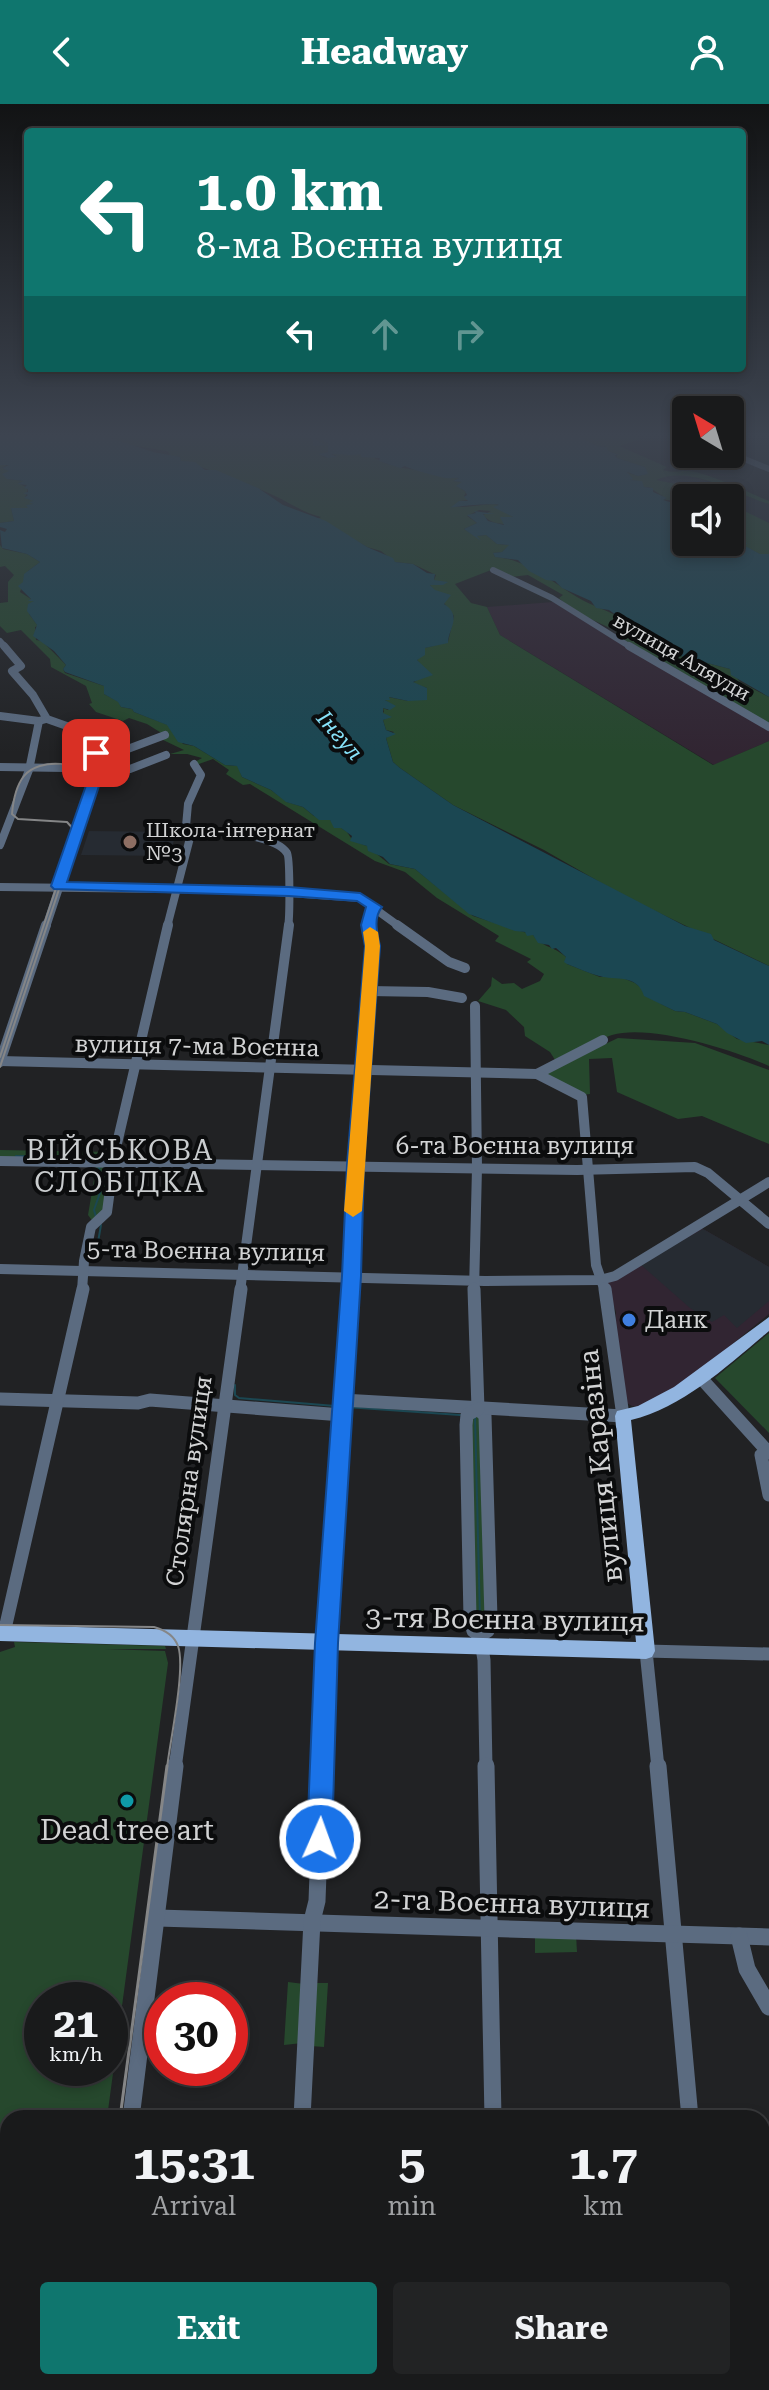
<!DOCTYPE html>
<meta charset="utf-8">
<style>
:root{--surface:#191a1b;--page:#222324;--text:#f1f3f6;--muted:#9fa1a3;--line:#37383a;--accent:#0f766e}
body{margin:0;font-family:"Roboto Serif",serif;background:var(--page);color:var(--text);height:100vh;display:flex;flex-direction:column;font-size:30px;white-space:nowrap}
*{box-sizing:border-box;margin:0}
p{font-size:26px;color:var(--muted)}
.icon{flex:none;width:44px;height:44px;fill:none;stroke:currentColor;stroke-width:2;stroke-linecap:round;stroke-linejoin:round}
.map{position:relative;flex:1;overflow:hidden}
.details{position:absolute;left:0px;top:2006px;width:770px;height:280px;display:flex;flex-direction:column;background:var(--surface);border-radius:24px 24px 0 0;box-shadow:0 4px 12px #0003,0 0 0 2px var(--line)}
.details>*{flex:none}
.top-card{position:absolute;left:24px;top:24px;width:722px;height:244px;border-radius:8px;box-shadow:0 4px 12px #0003,0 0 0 2px var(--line);background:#0f766e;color:#fff;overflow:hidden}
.needle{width:52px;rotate:322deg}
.tools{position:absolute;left:672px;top:292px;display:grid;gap:16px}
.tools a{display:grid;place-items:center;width:72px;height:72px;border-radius:8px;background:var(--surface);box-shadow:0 4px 12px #0003,0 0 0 2px var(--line);font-size:40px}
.speed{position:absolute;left:24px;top:1878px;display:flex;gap:16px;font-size:40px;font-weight:700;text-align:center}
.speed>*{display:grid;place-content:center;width:104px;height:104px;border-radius:50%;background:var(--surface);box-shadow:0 4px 12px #0003,0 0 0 2px var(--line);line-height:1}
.speed small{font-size:20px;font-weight:400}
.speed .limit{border:12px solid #d22;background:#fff;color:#111}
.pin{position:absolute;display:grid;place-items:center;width:68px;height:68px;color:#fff;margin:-34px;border-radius:16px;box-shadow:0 4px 12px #0006}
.me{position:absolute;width:88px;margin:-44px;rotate:2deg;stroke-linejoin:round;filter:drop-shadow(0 0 6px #0008)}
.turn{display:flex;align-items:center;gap:28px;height:168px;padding:0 40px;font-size:36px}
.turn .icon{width:104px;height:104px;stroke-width:2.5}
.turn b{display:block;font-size:56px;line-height:68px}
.lanes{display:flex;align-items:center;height:76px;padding:0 40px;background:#0003;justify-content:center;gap:40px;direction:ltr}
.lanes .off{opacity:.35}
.eta{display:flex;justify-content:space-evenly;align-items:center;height:136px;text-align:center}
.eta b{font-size:48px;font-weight:700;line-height:56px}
.primary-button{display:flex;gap:16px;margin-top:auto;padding:16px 40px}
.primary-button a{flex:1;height:92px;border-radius:8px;background:var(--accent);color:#fff;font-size:32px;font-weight:700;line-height:92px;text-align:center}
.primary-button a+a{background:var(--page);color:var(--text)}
header{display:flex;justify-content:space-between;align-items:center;height:104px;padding:0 40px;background:var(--accent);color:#fff;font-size:36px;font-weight:700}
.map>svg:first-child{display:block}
.commercial{fill:#312532}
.built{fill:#262b32}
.green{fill:#26482d;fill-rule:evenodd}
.water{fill:#1b4752}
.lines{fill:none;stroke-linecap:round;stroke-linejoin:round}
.stream{stroke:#1b4752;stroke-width:2}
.minor-far4{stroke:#5b6b80;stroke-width:6}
.minor-far3{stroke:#5b6b80;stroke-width:8}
.minor-far2{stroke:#5b6b80;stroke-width:10}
.minor-far1{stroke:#5b6b80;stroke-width:13}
.minor{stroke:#5b6b80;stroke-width:17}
.major{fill:#92b5e0;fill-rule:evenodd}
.tram-far1{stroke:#858687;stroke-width:2}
.tram{stroke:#858687;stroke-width:3}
.route{fill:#1a73e8;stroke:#114b97;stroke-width:2}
.slow{fill:#f59e0b}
.education-dot{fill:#8d6e63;stroke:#0b0c0d;stroke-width:3}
.shop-dot{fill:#3f7fe0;stroke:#0b0c0d;stroke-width:3}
.culture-dot{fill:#0f9aa8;stroke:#0b0c0d;stroke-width:3}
.labels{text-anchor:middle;stroke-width:8;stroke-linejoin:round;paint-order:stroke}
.far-street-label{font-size:20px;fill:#d2d3d4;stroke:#0b0c0d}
.far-poi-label{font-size:20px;fill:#d2d3d4;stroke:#0b0c0d;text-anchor:start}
.far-water-label{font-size:22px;font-style:italic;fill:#87e2f9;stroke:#0b0c0d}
.street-label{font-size:24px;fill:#d2d3d4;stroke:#0b0c0d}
.poi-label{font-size:24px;fill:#d2d3d4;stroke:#0b0c0d;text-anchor:start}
.quarter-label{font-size:28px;letter-spacing:2px;fill:#c9ccce;stroke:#0b0c0d}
.near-street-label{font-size:28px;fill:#d2d3d4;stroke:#0b0c0d}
.near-poi-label{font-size:28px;fill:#d2d3d4;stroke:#0b0c0d}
</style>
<header><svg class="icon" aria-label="back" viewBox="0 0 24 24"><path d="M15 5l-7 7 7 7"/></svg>Headway<svg class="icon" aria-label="person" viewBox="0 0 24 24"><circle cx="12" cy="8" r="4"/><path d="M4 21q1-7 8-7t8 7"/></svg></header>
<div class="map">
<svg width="769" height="2286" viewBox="0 0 769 2286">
<rect width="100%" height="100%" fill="#212224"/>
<g class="commercial">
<polygon points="553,498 769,625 769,637 714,661 500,531 487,503"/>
<polygon points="698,1122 769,1163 769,1210 690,1275 638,1303 632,1302 625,1298 615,1224 616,1208 606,1180"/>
</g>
<g class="built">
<polygon points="730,329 769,329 769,363 730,346"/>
<polygon points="686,370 769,400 769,419 743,409 730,400 730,394 714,394 686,382 654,376 666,371"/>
<polygon points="89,727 176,728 170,752 81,751"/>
<polygon points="703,1125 769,1163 769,1197 737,1224 724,1211 712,1218 690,1204 640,1160"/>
</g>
<g class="green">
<path d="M99,329H298L313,336V342L318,335L309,329L328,339L329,348L319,350C325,355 329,354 336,352L331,349L361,350V353C372,350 377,356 387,360C408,366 434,368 459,374L453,377L462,378L463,380L457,382L466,388L464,392L468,396L459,397L455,403C469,404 489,398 499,401L495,403L513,413H500L507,420C497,420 489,418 483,411L491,407L479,406L467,412L477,419L464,425L478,434L476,432L486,431L497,440L510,441L502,448L493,449L495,453C526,455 552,478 577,493C593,503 611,506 627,519L626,522L659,542H668L677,551L730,565L740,578L769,593V622L617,532L616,527C595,516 578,512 559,494L563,491L528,471L511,473L491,466L455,480L471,499L487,503L500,531L713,661L769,637V862L624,792L544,746L453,701L400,664L393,658L386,634L394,628L386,626L383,616L389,613L382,609L384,608L383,604L388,606L391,600L385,596L388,593L408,597L426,591L427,584L413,579L427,568L417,556L425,544L448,538L454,512L430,481H443L434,476L436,471L413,460L395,458L381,447L367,443L318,415L321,413C304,409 290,399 275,392C245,378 213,366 181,357L180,353L167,352L170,350L167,347L130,341Z"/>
<path d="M577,329H629L640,335L619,342L667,363L663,366C674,370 683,365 695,368C720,374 745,387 769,397V400C735,390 691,360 656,376L686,382L714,394H686V403L675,400V397L662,395H667L649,383H644L638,377L630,376L632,374L625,368L638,372L647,370L645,363L617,354V350L607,347V343L597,342L575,331Z"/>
<polygon points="8,360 2,364 13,365 6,369 8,375 24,377 21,373 29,374 28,377 18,379 28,384 25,394 35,394 35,397 28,404 11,404 14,417 0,419 0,361"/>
<polygon points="730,400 769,419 769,450 760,450 743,442 746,439 730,436"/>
<path d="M0,441L3,445L27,450L40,458L28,467L20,488L34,497L29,510L38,522L35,523L36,536L42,537L66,561L63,565L65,569L104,582V590L119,598L121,603L132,605L134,608L168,621L183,640L194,642L225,661L238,662L242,673L271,686L287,698L303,703L314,712L330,716L347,728L353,737L367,742L389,760L415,765L473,812L533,831C541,843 554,842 566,853L567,860L600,873L618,872L635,879L661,900L675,907L685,908L717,920L737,935L769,941V962C733,946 651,920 612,931C593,937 575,949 557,959L550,948L525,932L524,923L506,906L478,897L491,882L492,873L502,880L514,879L522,885L540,877L544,870L527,858L531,855L495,837L499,832L437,794L405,768L375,757L250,680L243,681L226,670L229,666L213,655L196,661L193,659L202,654L187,650H170L184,646L161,635L163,630L147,620L129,614L123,617L96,608L89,600L92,599L86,582L51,563L50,555L21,526L7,529L0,522V499L8,498V478L14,471L5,462L0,463Z"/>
<polygon points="618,934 695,939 769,966 769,1040 702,1012 678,1015 617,988 612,954 589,955 590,990 581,991 542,970"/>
<polygon points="0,1046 111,1048 112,1054 0,1056"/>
<polygon points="92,1060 109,1060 105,1106 94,1119 88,1111 96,1064"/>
<polygon points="769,1229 769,1329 715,1274"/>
<polygon points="477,1306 482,1311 487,1513 472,1513 468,1320"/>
<path d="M14,1538L165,1542L166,1545H105L165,1547L168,1559L107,2014H8V2151H0V1548L15,1543ZM42,1896H110V1964H42Z"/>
<polygon points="535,1830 576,1831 577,1848 535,1849"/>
<polygon points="288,1878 304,1880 302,1939 284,1941"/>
<polygon points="315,1879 328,1879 324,1943 311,1942"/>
</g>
<g class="water">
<path d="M0,329H96L153,348L180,353L181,357L195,358L205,366H216L258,384L283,401L326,417L367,443L393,454L395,458L413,460L427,469L435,470L434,476L448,478L443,481H430L435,486L451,491L444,500C463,512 448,525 448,539L425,544V551L417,556L433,571L413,578L427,584V596L408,597L389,593L390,596H385L396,602L390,606L383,604V609L392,613L383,616L386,626L396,630L386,634L393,658L400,664L453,701L685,822L711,830L714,836L769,862V941L762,937L746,939L727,929L717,920L685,908L675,907L644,892C637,869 615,877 599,872C588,869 578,864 567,860L564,858L566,853L556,844L552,845L549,841L538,839L533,831L527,832L525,828L515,827L469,810L415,765L390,760L383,753L368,747L367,742L350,737L352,732L341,724H334L330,716H319L303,703L286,698L271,686L242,673L237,662L225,661L194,642L178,638L167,621L134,608L132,605L121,603L118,598L104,590V582L65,568L63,565L66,561L54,547L33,532L37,521L27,507L28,500L34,497H28L31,495L18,482L23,478L24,470L40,458L27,450L2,444L0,426L5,428L7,425L0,423V419L14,417L11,404H28L26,401L33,400L29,398L34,397L24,394L28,391L23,389L28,388V385L24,384L27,381L17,380L24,377L7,375L2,370L9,367L2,364L9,361H0Z"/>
<path d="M298,329H577L576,331L597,342L607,343L608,347L619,351H615L617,354L645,363L648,370L638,372L627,368L633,375L630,376L642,377L644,383L653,384V388L667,394L663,396L686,403V438L739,436L747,439L745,442L760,450H769V593L731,571L730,565L677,551L668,542L649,540L644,532L625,522L627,519L609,506L596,504L591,497L562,484L555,477L546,476L529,467L518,456L495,453L493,449L502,448L509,441L497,440L486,431L477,432L481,437L464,425L477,419L467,411L476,409L474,407L495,410H483L488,417L504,421L500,413H513L493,403L499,401C494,399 458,402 450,404L459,397H468L464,393L467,391L465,387L456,382L462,378L453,377L459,374C455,373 451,375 447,374C441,374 407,364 405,362L400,364L379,357L380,354L361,353V350C347,352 343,350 331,350L337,353L328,354L318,350L328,348V339L309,330L324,341L313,342V335Z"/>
</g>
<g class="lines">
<g class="stream">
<polyline points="16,1052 57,1053"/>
<polyline points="80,1053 97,1054"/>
<polyline points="96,1113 94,1106 101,1086 99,1062"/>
<polyline points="95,1155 101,1121"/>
<polyline points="235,1281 235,1291 239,1294 335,1302"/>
<polyline points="346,1303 460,1311"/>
<polyline points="475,1312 480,1515"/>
</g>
<g class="minor-far4">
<polyline points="730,349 769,365"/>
<polyline points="493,466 552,494 632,544"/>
<polyline points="0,537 6,544"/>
</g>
<g class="minor-far3">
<polyline points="4,542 21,562 12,567 33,591 47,615 109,637 92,656 98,667 46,823"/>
<polyline points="629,542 769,623"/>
<polyline points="0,612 39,617 46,615"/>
<polyline points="0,663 130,665 166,651"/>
<polyline points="97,663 101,655 165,631"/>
<path d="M192,726C213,726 275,730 287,749C290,753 290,813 288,823"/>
<polyline points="0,741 29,666 39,617"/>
<polyline points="0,783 246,786 360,794 400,823"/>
<polyline points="167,823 192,726 186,722 188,700 201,671 194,660"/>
<polyline points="370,823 370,811 375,803"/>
</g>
<g class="minor-far2">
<polyline points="397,821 449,858 465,864"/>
<polyline points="369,887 428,888 462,894"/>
<polyline points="0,957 537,970 603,936"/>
<polyline points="0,958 46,821"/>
<polyline points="537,970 582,993 596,1161 605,1187"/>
<polyline points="0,1057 577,1066 695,1063 708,1069 769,1120"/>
<polyline points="0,1165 485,1177 600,1176 615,1172 769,1078"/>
<polyline points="82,1187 84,1157 91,1123 107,1108 115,1048 168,821"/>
<polyline points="240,1187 289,821"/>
<polyline points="349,1187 372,842 369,821"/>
<polyline points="474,1187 477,1064 475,902"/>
</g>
<g class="minor-far1">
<polyline points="474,1185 478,1305 485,1312 491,1514 488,1527 480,1532 484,1556 486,1664"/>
<polyline points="700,1273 769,1349"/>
<polyline points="0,1295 138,1299 150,1296 342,1311"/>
<polyline points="342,1296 623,1312 605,1185"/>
<polyline points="478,1305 467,1311 466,1321 470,1514 473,1527 480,1532"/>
<polyline points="767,1347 761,1351 769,1391"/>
<polyline points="4,1529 83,1185"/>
<polyline points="175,1664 241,1185"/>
<polyline points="322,1664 349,1185"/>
<polyline points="658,1664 646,1547 769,1550"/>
</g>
<g class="minor">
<polyline points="486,1662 493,2014"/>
<polyline points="658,1662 690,2014"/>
<polyline points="158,1814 769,1833"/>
<polyline points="739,1832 747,1865 769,1903"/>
<polyline points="131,2014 175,1662"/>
<polyline points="302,2014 312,1817 317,1797 322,1662"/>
<polyline points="0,2181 8,2181"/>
<polyline points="762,2247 769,2252"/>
<polyline points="274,2278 282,2286"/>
<polyline points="713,2278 713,2286"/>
<polyline points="227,2286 232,2278"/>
</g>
<path class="major" d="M769,1213V1227C728,1261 684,1303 631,1316L655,1547L652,1553L646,1555L0,1537V1521L636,1538L615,1312L617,1307L638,1302L674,1283Z"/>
<g class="tram-far1">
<path d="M0,953L75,727L67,718L18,715L12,710C13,698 16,682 24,672C39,653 83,657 95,677L0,963"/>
<path d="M0,1521L154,1523C165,1526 174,1531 178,1542C186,1564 170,1637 167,1664"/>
</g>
<g class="tram">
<polyline points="120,2014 167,1662"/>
<polyline points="0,2186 8,2186"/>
<polyline points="256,2278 264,2286"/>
<polyline points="289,2278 297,2286"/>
</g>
</g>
<linearGradient id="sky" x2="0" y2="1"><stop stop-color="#121314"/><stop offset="0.51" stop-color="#3d4450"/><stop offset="1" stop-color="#3d4450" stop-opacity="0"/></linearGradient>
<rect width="769" height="649" fill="url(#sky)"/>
<path class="route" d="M92,647L102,649L98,656L104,667L67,778L289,783L360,789L382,803C373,814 377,828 380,842L364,1061L361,1172L338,1539L332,1735L329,1744L320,1748L311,1744L307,1735L315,1539L342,1172L347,1061L365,842L361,821L366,803L357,797L289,792L54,785L51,782L91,667L86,656Z"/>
<polygon class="slow" points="370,823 378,828 380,842 362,1107 353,1113 344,1107 365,842 363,828"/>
<circle class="education-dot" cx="130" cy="738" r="8"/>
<circle class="shop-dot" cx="629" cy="1216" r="8"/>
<circle class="culture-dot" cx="127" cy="1697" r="8"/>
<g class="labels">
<g class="far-street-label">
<text transform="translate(682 553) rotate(30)" y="7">вулиця Аляуди</text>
</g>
<g class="far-poi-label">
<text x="146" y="733">Школа-інтернат<tspan x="146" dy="23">№3</tspan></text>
</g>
<g class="far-water-label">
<text transform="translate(340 631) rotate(49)" y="8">Інгул</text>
</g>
<g class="street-label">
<text transform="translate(197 942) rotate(1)" y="8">вулиця 7-ма Воєнна</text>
<text x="515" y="1050">6-та Воєнна вулиця</text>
<text transform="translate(206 1147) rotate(1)" y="8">5-та Воєнна вулиця</text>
<text transform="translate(189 1377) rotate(-82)" y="8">Столярна вулиця</text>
</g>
<g class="poi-label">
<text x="645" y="1224">Данк</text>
</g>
<g class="quarter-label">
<text x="120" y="1056">ВІЙСЬКОВА<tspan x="120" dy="32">СЛОБІДКА</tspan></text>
</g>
<g class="near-street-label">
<text transform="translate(600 1362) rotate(-96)" y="10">вулиця Каразіна</text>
<text transform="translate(505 1515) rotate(1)" y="10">3-тя Воєнна вулиця</text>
<text transform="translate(512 1799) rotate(2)" y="10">2-га Воєнна вулиця</text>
</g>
<g class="near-poi-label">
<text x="127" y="1736">Dead tree art</text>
</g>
</g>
</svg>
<div class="tools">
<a><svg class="needle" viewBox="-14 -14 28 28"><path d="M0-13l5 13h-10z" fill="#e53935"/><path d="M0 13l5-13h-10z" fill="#9fa1a3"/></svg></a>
<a><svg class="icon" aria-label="sound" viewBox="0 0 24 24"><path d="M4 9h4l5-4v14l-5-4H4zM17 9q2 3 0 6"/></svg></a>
</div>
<div class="speed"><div>21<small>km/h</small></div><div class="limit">30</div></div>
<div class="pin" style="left:96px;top:649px;background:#d93025"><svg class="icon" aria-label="arrive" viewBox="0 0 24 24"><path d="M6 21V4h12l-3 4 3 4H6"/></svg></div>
<svg class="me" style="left:320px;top:1735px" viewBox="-20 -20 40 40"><circle r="17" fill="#1a73e8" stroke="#fff" stroke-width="3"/><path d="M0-11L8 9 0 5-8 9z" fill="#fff"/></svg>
<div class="top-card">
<div class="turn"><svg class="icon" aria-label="left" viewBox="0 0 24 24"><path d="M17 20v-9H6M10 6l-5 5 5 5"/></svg><div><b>1.0 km</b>8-ма Воєнна вулиця</div></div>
<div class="lanes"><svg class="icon" aria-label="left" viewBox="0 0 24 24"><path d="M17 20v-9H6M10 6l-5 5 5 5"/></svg><svg class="icon off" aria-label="ahead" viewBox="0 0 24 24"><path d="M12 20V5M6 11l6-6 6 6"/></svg><svg class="icon off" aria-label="right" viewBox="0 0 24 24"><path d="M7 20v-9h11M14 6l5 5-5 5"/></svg></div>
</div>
<section class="details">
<div class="eta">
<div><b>15:31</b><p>Arrival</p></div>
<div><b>5</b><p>min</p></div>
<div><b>1.7</b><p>km</p></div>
</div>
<div class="primary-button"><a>Exit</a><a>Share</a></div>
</section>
</div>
